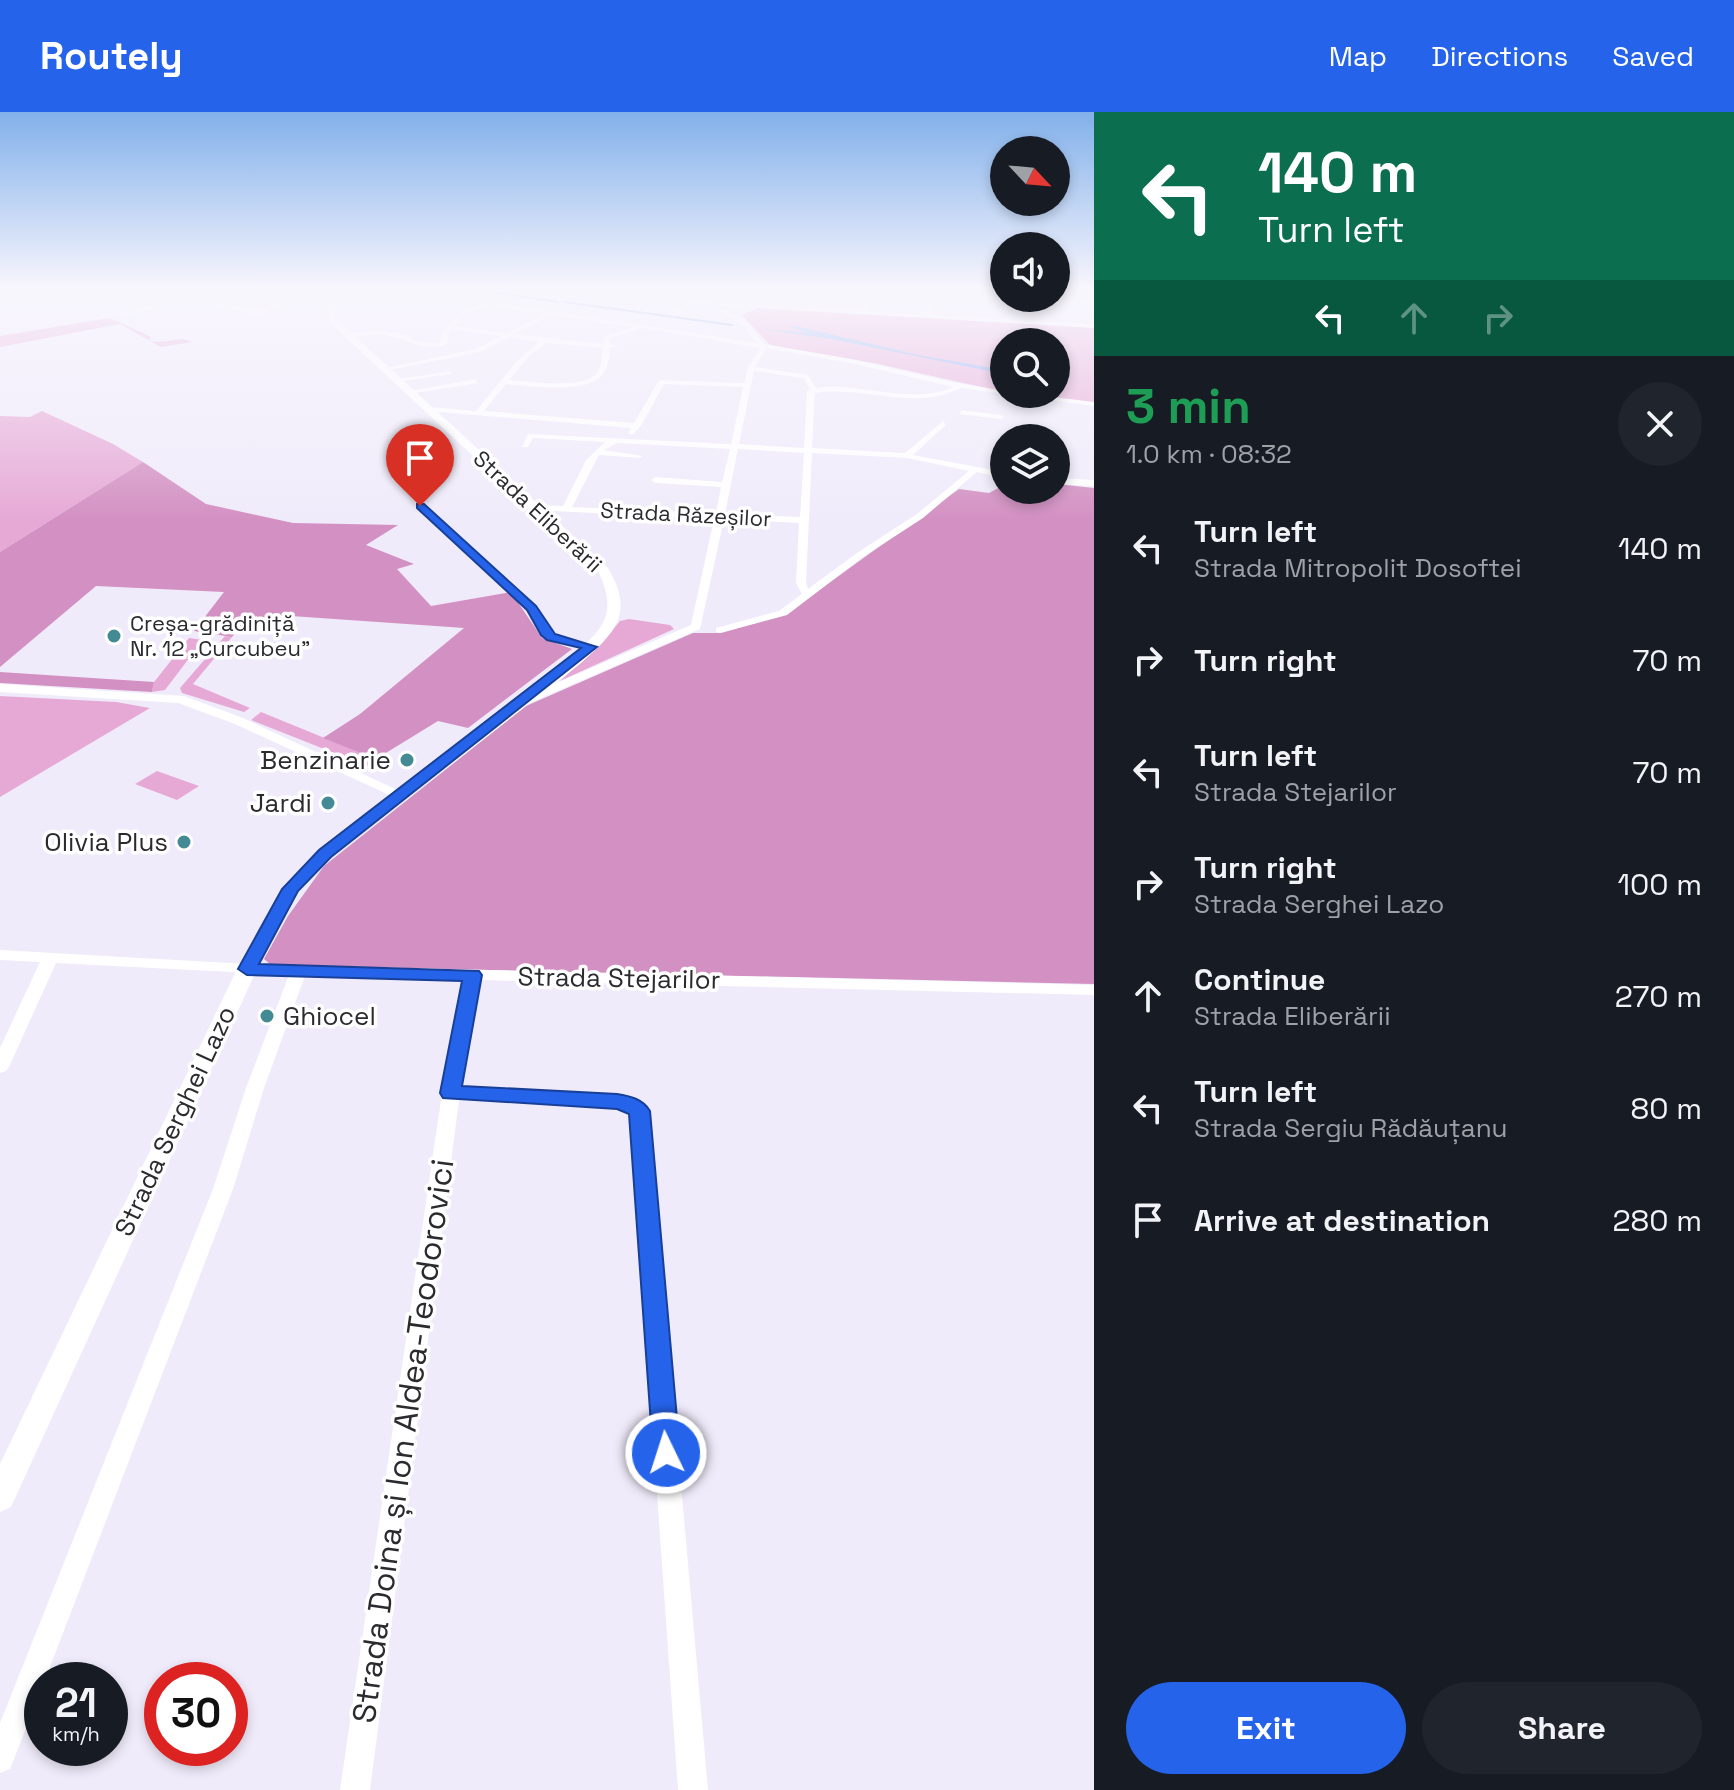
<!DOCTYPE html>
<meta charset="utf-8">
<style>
:root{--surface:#171b24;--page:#20242c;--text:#f1f3f6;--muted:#9ea1a6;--accent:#2563eb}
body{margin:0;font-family:"Space Grotesk",sans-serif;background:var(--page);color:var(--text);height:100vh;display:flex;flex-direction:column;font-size:30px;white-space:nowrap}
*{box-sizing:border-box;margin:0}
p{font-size:26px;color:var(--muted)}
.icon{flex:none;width:44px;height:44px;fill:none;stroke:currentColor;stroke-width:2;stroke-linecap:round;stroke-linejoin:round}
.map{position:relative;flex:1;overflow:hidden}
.sheet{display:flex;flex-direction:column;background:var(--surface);width:640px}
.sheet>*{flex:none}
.banner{background:#0b6e4f;color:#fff;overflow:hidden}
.needle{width:52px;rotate:116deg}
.fabs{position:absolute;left:990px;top:24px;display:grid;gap:16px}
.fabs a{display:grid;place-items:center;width:80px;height:80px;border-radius:50%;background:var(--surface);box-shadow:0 4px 12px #0003;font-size:40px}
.speed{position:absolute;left:24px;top:1550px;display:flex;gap:16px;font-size:40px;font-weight:700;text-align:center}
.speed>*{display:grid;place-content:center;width:104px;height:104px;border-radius:50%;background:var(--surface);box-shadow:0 4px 12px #0003;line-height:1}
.speed small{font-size:20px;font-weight:400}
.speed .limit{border:12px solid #d22;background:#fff;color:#111}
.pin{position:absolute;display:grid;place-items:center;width:68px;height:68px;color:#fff;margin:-82px -34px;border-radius:50% 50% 50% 0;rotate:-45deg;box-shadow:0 0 8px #0007}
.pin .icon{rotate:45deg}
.me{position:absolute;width:88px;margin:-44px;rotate:356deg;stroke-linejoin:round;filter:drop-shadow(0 0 6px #0008)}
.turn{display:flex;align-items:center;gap:28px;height:168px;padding:0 32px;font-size:36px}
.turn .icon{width:104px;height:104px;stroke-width:2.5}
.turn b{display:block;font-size:56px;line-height:68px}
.lanes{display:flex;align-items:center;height:76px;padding:0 32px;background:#0003;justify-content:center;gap:40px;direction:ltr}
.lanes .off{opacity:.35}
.round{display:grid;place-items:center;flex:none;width:84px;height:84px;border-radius:42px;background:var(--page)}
.overview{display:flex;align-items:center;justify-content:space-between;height:136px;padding:0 32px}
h1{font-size:48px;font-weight:700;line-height:60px;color:#1e9e55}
.action{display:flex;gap:16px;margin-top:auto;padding:16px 32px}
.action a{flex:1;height:92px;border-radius:48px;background:var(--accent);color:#fff;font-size:32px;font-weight:700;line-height:92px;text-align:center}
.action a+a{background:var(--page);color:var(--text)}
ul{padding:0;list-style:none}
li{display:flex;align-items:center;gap:24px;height:112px;padding:0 32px}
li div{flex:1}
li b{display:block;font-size:30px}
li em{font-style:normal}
header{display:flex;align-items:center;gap:48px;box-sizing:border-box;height:112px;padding:0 40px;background:var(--accent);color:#fff}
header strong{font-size:38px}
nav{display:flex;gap:44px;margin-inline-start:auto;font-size:28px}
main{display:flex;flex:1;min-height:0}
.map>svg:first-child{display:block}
.green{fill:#e6a9d6}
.forest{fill:#d390c2}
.water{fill:#89abee}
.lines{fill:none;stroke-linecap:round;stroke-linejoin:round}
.stream{stroke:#89abee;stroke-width:2}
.minor{fill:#fff;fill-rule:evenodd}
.tertiary{fill:#fff;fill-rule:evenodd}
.route{fill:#2563eb;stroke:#184099;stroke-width:2}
.poi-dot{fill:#448a95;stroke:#fff;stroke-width:3}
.labels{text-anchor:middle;stroke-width:7;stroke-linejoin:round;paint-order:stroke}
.far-street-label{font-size:22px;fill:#2b2a2f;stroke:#fff}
.far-poi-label{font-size:22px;fill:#2b2a2f;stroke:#fff;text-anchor:start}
.poi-label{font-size:26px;fill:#2b2a2f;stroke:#fff;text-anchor:end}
.street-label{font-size:26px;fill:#2b2a2f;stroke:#fff}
.near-street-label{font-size:32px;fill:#2b2a2f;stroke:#fff}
</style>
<header>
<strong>Routely</strong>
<nav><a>Map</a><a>Directions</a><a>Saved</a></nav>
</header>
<main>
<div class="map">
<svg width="1094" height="1678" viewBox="0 0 1094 1678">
<rect width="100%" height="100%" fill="#f0ebfa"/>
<g class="green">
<polygon points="760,195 1094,215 1094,291 1018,282 1056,282 1056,230 1004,230 1004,280 874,251 771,234 742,203"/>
<path d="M110,206L151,225L149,228C164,234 178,223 192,230L161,235L120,212L0,235V224Z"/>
<polygon points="42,299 113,332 143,350 0,440 0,304 30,305"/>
<polygon points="629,507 670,513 674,517 560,569 602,531 620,509"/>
<polygon points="225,524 232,525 193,572 250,596 244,600 182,581 180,576"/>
<polygon points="189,526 203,528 165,578 152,580 154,570"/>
<polygon points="0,584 116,590 150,596 0,685"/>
<polygon points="261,600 376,647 367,654 251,608"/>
<polygon points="157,659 199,674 177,688 135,672"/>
</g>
<g class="forest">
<polygon points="143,350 206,392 293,411 398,413 366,433 414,452 397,457 431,494 511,480 542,526 572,537 468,616 438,609 376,647 323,626 360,602 464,516 277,503 245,510 232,525 194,519 224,480 96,474 0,555 0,440"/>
<polygon points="1056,372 1094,376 1094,872 271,853 264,847 288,804 324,754 526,594 693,521 721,521 786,502 959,377 989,381 1004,373 1004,378 1056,378"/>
<polygon points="0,560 154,570 152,580 0,571"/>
</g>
<polygon class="water" points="796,214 918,243 1004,258 1004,262 831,227 761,217 809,221 788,215"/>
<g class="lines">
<g class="stream">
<polyline points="459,175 558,190"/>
<polyline points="564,190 732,213"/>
</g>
<g class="minor">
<polygon points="233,175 241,175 121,204 118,202"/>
<polygon points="328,175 333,176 257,203 215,193 218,191 257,199"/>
<path d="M393,175L757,231L745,215L721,199L723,196L749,212L764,232L851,247L952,270L1004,279V282H1029L1094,290V294L961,276C914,300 864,273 815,281L812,336L905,341L943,309L946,313L913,343L1004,360V366L977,360L923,406L863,445L787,503L720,521L716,520V516L779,499L802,482L796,471L799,411L724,407L700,517L523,594L519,593V587L691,513L714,407L534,398L532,396L537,393L563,394L586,348L605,330L533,326L528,335H522L528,322L731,332L743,275L664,272L641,314L632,323L628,321L631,316L426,299L429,295L476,299L517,249L539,230L509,225L480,240L384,259L386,256L476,237L502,224L452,217L447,223L448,231C428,244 401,223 379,222C369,222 357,225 347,225L349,222L377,218L407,223L416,229L440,231C444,210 462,200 482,192ZM489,193L545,202L507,221L455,214L463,203ZM552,203L635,215L605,224L603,232L515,222ZM642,216L760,236L748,256L744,271L659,268L634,311L484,299L506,272C529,274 590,283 604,261C609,254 609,244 610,236L620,235L610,232V226ZM546,231L603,236C602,244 602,254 597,261C584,278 529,269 509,268L530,243ZM766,236L851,251L953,275C909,294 862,269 816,276L808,263L755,255ZM754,259L803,266L810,277L807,279L804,336L739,332ZM617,331L730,337L722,370L655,365L651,368L655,371L721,375L716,401L572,395L599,343L639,346L643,344L604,338ZM738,337L804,341L800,405L725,402ZM812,341L907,346L969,359L917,402L857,441L808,477L806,471Z"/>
<polygon points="546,175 561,180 563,191 559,191 556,182"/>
<polygon points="623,175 631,175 690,188 806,195 824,182 826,185 813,196 861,198 870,175 875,175 866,199 926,202 929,185 932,183 1094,189 1094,193 935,187 932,203 1094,212 1094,216 691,192 674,205 672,202 686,191"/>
<polygon points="753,175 798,176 801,178 751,178"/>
<polygon points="452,259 450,262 396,270 392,268"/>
<polygon points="475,267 478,271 409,282 405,280"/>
<polygon points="962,298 1000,303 1004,305 1000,307 959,302"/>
<polygon points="392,364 398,364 415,379 432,402 536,494 555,523 595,533 595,537 547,527 540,521 528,498 426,406 409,383 392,368"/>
<polygon points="1056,366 1094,368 1094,374 1056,372"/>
<polygon points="0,572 184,584 243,606 408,683 401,687 396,686 235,612 178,591 0,580"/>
<polygon points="0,838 247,852 1094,873 1094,883 480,868 461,975 617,982 634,986 648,999 708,1678 678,1678 630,1002 617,996 459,988 370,1678 340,1678 442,981 464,868 305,864 264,976 233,1077 45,1568 42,1568 42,1575 14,1647 10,1657 0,1661 0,1611 213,1077 246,976 289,863 56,851 9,955 6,959 0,961 0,936 40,850 0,848"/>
</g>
<path class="tertiary" d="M326,175H334L336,207L608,456C635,501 615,521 581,551L331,746L299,780L257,857L11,1395L0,1400V1352L237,857L284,773L319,738L571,545C603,517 618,503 599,461L329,210Z"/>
</g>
<linearGradient id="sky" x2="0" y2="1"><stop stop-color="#82b0ea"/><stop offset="0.43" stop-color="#f8f6fd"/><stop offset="1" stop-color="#f8f6fd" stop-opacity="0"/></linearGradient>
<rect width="1094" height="409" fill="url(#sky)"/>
<path class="route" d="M417,392H424L536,494L555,522L597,535L331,745L298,779L259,852L479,859L482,863L462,974L617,982C630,984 643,987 650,999L680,1341L676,1350L666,1354L657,1350L653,1341L629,1002L617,997L443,986L440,981L462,869L247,863L238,857L282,777L319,738L581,536L547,528L541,523L527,498L417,396Z"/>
<g class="poi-dot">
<circle cx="114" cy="524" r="8"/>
<circle cx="407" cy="648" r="8"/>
<circle cx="328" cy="691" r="8"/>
<circle cx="184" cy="730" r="8"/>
<circle cx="267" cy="904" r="8"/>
</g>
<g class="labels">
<g class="far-street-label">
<text transform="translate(538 399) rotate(43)" y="8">Strada Eliberării</text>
<text transform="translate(686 402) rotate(3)" y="8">Strada Răzeșilor</text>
</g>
<g class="far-poi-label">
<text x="130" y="519">Creșa-grădiniță<tspan x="130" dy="25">Nr. 12 „Curcubeu”</tspan></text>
</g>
<g class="poi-label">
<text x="391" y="657">Benzinarie</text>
<text x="312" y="700">Jardi</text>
<text x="168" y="739">Olivia Plus</text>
<text x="283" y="913" text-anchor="start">Ghiocel</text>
</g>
<g class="street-label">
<text transform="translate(619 866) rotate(1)" y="9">Strada Stejarilor</text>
<text transform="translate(175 1009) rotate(-65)" y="9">Strada Serghei Lazo</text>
</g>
<g class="near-street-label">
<text transform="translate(403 1329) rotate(-82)" y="11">Strada Doina și Ion Aldea-Teodorovici</text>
</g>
</g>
</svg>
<div class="fabs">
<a><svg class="needle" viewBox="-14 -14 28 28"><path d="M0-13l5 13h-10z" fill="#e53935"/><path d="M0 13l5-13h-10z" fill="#9ea1a6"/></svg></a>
<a><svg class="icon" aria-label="sound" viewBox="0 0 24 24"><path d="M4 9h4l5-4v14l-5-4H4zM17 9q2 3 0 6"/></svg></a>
<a><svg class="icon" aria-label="search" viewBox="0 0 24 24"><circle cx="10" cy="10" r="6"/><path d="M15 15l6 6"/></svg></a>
<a><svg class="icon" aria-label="layers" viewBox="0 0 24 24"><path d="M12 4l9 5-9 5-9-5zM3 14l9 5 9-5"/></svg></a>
</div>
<div class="speed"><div>21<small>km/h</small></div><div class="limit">30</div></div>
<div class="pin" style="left:420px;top:394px;background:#d93025"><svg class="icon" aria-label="arrive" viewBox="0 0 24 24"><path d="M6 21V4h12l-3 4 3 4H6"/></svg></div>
<svg class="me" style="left:666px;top:1341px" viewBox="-20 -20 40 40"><circle r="17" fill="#2563eb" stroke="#fff" stroke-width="3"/><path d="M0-11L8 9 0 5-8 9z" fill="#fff"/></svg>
</div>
<section class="sheet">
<div class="banner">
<div class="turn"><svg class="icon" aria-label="left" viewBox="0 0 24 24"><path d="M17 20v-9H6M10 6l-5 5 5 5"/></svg><div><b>140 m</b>Turn left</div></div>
<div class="lanes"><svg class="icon" aria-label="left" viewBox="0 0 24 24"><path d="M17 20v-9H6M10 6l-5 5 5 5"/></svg><svg class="icon off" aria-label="ahead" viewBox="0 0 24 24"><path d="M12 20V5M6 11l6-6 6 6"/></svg><svg class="icon off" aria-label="right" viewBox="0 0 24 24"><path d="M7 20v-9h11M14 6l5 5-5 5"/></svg></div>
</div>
<div class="overview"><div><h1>3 min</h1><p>1.0 km · 08:32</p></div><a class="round"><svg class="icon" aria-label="close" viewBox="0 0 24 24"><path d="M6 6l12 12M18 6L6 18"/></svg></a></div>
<ul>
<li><svg class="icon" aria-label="left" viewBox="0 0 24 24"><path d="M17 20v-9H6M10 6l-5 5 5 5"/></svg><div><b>Turn left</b><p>Strada Mitropolit Dosoftei</p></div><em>140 m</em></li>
<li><svg class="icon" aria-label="right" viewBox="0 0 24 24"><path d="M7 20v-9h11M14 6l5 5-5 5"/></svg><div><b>Turn right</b></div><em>70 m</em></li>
<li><svg class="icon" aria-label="left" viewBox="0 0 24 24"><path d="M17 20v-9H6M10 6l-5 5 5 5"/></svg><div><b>Turn left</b><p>Strada Stejarilor</p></div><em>70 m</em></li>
<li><svg class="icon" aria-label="right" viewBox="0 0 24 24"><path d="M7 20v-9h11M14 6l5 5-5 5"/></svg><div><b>Turn right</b><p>Strada Serghei Lazo</p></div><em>100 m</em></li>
<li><svg class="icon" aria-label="ahead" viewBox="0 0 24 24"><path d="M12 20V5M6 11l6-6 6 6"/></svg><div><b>Continue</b><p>Strada Eliberării</p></div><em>270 m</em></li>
<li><svg class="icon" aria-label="left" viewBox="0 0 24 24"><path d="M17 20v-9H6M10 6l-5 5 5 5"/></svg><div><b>Turn left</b><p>Strada Sergiu Rădăuțanu</p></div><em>80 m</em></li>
<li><svg class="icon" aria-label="arrive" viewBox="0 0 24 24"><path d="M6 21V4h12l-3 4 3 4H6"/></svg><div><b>Arrive at destination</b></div><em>280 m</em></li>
</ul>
<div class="action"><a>Exit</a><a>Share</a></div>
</section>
</main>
